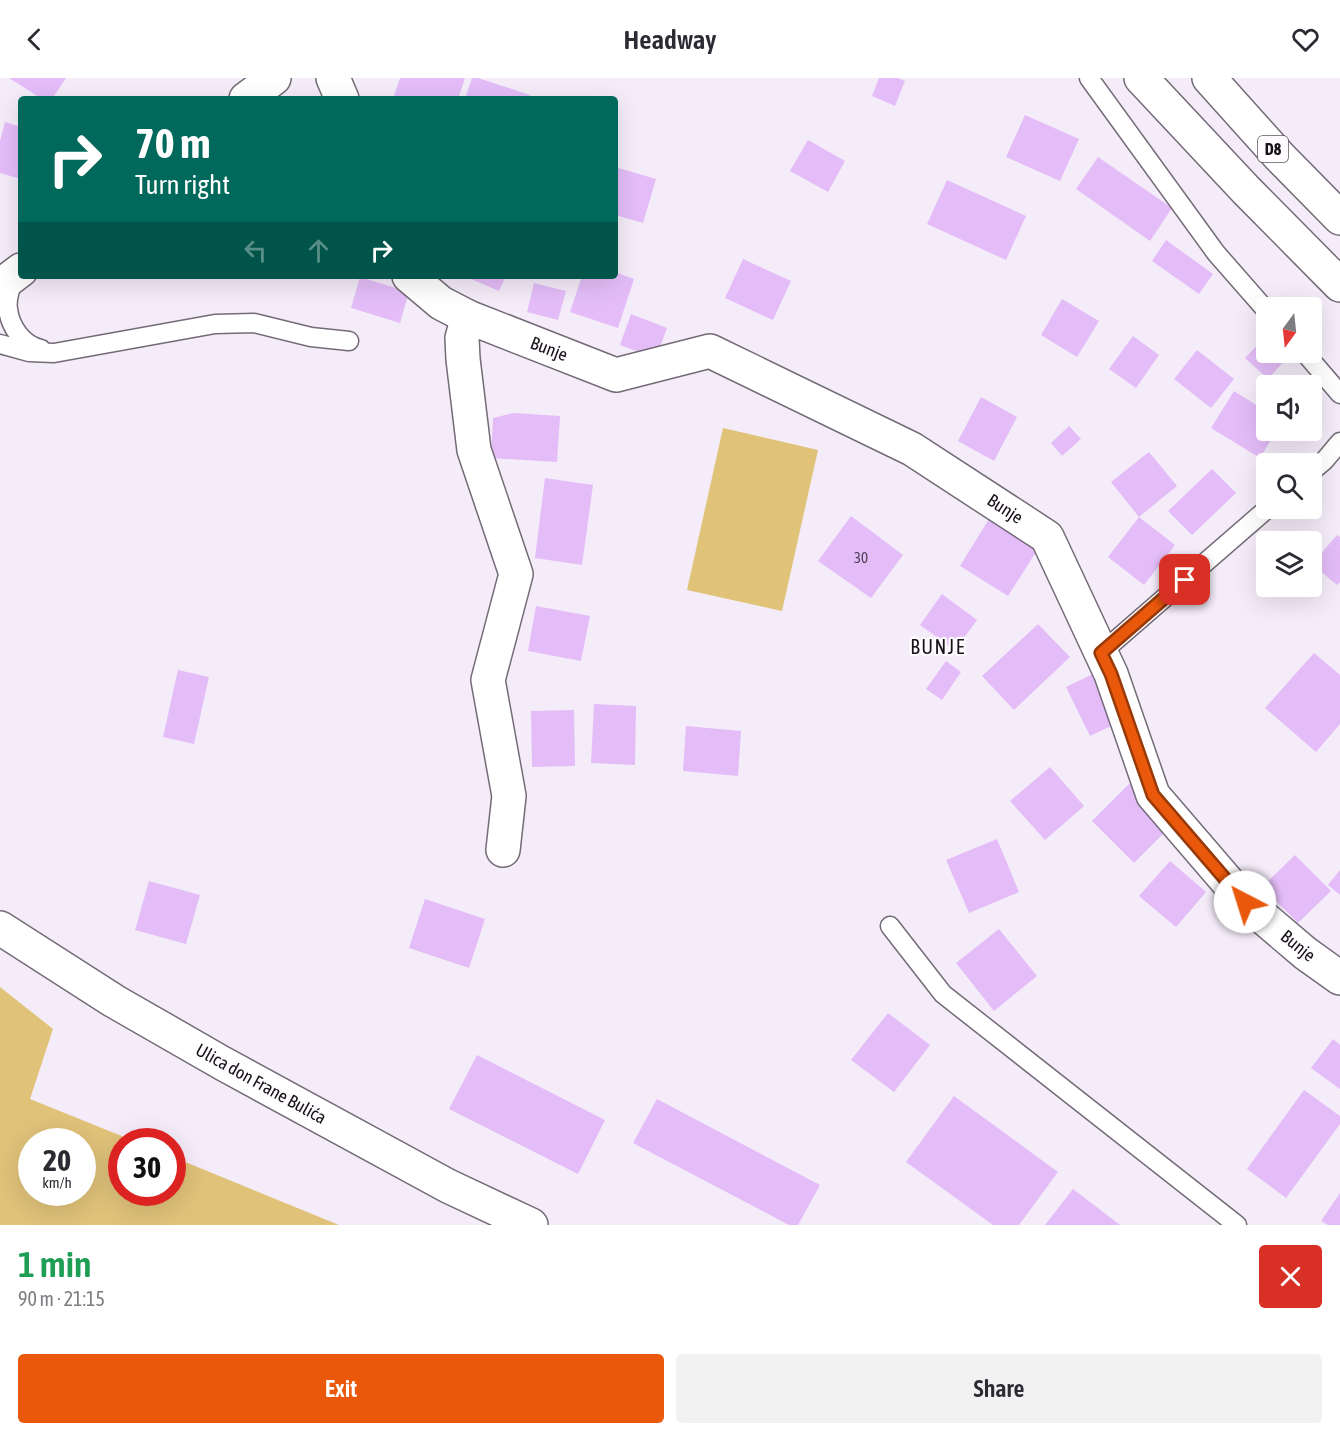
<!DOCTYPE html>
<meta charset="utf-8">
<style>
:root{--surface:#fff;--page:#f2f2f3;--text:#2b2b33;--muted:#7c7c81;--accent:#ea580c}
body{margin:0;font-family:"Asap Condensed",sans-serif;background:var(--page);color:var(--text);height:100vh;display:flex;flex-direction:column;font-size:22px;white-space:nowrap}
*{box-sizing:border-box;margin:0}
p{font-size:20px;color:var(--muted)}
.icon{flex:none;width:33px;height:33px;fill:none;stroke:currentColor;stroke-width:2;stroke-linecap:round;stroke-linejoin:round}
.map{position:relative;height:1147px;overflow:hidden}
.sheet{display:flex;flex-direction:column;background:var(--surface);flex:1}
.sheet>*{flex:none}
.banner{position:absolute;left:18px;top:18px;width:600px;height:183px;border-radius:6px;box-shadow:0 6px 24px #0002;background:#00695c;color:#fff;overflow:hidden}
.needle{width:39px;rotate:195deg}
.buttons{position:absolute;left:1256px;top:219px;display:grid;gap:12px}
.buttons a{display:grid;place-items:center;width:66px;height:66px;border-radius:6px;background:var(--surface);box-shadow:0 6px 24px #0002;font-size:30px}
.speed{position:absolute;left:18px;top:1050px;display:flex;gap:12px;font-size:30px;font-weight:700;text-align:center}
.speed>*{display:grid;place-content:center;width:78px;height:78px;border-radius:50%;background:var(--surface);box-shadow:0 6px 24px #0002;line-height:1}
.speed small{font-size:15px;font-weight:400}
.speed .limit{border:9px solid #d22;background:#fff;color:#111}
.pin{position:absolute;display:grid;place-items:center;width:51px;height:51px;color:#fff;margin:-26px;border-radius:12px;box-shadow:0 3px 9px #0006}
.me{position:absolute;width:66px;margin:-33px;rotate:320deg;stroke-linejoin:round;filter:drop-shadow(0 0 4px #0008)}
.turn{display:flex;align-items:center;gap:21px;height:126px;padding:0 18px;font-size:27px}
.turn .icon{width:78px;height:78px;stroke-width:2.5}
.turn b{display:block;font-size:42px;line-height:51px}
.lanes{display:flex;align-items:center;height:57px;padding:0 18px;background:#0003;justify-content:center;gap:30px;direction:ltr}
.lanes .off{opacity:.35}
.round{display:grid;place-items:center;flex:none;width:63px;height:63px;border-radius:6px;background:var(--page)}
.headline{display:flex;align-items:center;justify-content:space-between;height:102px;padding:0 18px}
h1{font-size:36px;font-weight:600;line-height:45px;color:#1e9e55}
.cta{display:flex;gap:12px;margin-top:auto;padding:12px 18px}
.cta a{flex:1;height:69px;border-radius:6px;background:var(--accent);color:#fff;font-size:24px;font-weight:600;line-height:69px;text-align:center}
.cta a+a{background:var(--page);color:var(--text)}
header{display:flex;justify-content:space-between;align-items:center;height:78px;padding:0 18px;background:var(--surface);font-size:27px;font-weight:600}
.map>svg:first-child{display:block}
.green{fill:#e0c279;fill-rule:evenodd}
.building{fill:#e4bdf8}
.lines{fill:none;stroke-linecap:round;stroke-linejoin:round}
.service-casing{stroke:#736b77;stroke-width:21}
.minor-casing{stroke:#736b77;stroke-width:36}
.tertiary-casing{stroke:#736b77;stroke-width:36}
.trunk-casing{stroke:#736b77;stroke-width:36}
.service{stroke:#fff;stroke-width:18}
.minor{stroke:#fff;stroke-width:33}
.tertiary{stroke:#fff;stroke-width:33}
.trunk{stroke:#fff;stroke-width:33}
.route-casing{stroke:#983908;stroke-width:15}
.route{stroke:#ea580c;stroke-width:10}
.labels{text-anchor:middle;stroke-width:4.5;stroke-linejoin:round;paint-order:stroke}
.number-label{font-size:15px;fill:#4a3e4f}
.shield{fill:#fefcff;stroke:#5c595d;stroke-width:1.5}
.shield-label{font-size:16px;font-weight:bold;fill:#161317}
.street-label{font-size:18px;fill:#161317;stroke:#fefcff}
.neighbourhood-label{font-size:20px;letter-spacing:1.5px;fill:#161317;stroke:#fefcff}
</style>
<header><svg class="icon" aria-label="back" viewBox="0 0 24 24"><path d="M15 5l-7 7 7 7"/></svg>Headway<svg class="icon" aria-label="heart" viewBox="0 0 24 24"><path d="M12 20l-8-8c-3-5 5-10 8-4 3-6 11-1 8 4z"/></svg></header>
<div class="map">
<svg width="1340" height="1147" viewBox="0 0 1340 1147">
<rect width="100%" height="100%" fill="#f4ecf9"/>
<g class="green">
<polygon points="723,350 818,372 782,533 687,512"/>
<path d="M0,909L53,951L30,1021L134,1063L122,1064V1114H172L173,1079L339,1147H0ZM32,1064H82V1114H32Z"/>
</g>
<g class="building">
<polygon points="9,0 66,0 52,21 42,21"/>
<polygon points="400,0 465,0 458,21 393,21"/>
<polygon points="472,0 478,0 530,17 529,21 465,21"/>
<polygon points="879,0 898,0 905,3 895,28 872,18"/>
<polygon points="1025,37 1079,61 1060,103 1006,79"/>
<polygon points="5,44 21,49 21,101 0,95 0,63"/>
<polygon points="808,62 845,83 828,114 790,93"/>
<polygon points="1098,79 1172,130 1150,163 1076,111"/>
<polygon points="615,89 656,101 643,145 615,137"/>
<polygon points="947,102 1026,138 1006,182 927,146"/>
<polygon points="1166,162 1213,196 1199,216 1152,183"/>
<polygon points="743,181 791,203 773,242 725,220"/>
<polygon points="615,194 634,201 618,250 570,234 582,198 615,198"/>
<polygon points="464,198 506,198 499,213"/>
<polygon points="360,199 409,214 400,245 351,230"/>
<polygon points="534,205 566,213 558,242 527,234"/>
<polygon points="1062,221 1099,243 1077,279 1041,257"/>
<polygon points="631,236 667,250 656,280 620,267"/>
<polygon points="1133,258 1159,277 1136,310 1109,291"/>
<polygon points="1264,260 1266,262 1266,274 1279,274 1286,281 1268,301 1245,280"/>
<polygon points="1197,272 1234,301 1211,330 1174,301"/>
<polygon points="1234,313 1266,333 1266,352 1277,352 1260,380 1211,350"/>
<polygon points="981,319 1017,339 994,383 958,363"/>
<polygon points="513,335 560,338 557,384 491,380 493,340"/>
<polygon points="1069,348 1081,361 1062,378 1051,365"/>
<polygon points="1149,374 1177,408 1139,439 1111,404"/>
<polygon points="1212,391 1236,415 1192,457 1168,433"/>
<polygon points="545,400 593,407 582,487 535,480"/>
<polygon points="851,438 903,477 871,520 818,483"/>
<polygon points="1139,439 1175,467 1144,507 1108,479"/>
<polygon points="989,441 1038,471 1008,518 960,488"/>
<polygon points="1337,457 1340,459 1340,504 1337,507 1312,486"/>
<polygon points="942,516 977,542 955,572 920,547"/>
<polygon points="536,528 590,538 581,583 528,573"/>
<polygon points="1038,546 1070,579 1014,632 982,598"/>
<polygon points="1314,575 1340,597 1340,646 1316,674 1265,630"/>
<polygon points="946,583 961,594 942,622 926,611"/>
<polygon points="178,592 209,599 194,666 163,659"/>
<polygon points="1097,594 1122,643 1090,658 1066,609"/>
<polygon points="594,626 636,628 635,687 591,685"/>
<polygon points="574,632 575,688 532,689 531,633"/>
<polygon points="686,648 741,653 738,698 683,693"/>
<polygon points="1050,689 1084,728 1045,762 1010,723"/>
<polygon points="1132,703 1174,745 1134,785 1092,743"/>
<polygon points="997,761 1019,814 969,835 946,782"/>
<polygon points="1295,777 1331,813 1298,845 1262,809"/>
<polygon points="1170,783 1206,814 1176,849 1139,818"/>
<polygon points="1340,792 1340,817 1328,807"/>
<polygon points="149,803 200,817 186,866 135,852"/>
<polygon points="425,821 485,841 469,890 409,870"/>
<polygon points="999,851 1037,898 994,933 956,885"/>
<polygon points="888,935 930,967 894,1014 851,982"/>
<polygon points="1333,961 1340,967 1340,1011 1311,990"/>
<polygon points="477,977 605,1042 578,1096 449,1031"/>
<polygon points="1304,1012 1340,1038 1340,1046 1286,1120 1247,1091"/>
<polygon points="954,1018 1058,1094 1019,1147 993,1147 906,1084"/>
<polygon points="657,1021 820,1107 798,1147 789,1147 633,1065"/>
<polygon points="1073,1111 1120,1147 1045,1147"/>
<polygon points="1340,1115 1340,1147 1328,1147 1321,1143"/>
</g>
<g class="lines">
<g class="service-casing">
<g id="service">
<polyline points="1089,0 1216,175 1266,232"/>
<path d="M15,198C11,208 6,220 8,231C10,249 23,267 41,271"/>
<polyline points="0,266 29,274 54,275 215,246 254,245 311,259 349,263"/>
<polyline points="1304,274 1340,316"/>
<polyline points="1311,394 1324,383 1340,364"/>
<polyline points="1101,575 1268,430"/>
<polyline points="890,848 943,916 1237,1147"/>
</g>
</g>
<g class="minor-casing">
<g id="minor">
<polyline points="333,0 342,21"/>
<polyline points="409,198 441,225 468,239 616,297 710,273 912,371 1047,459 1111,596 1153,717 1245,824 1305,875 1340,900"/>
<polyline points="468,239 462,260 463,281 474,372 516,496 488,602 509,718 503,772"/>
</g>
</g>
<g class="tertiary-casing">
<g id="tertiary">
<polyline points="246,21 274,0"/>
<polyline points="0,208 21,192"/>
<polyline points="0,850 114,923 222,985 448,1108 531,1147"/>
</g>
</g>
<g class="trunk-casing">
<g id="trunk">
<polyline points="1141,0 1246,112 1340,207"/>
<polyline points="1209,0 1280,79 1340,140"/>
</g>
</g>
<use href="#service" class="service"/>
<use href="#minor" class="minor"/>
<use href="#tertiary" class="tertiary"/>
<use href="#trunk" class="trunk"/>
</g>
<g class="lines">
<g class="route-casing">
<polyline id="route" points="1185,502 1101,575 1111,596 1153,717 1245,824"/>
</g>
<use href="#route" class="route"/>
</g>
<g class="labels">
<g class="number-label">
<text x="861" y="485">30</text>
</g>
<rect class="shield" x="1258" y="58" width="30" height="26" rx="4.5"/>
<g class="shield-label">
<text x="1273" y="77">D8</text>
</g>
<g class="street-label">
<text transform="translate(549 271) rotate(21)" y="6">Bunje</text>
<text transform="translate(1005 431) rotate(33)" y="6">Bunje</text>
<text transform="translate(1298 868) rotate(39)" y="6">Bunje</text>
<text transform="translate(261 1006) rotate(29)" y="6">Ulica don Frane Bulića</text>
</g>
<g class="neighbourhood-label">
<text x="938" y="576">BUNJE</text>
</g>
</g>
</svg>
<div class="buttons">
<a><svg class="needle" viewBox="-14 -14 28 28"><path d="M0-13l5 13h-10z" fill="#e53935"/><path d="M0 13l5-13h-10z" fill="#7c7c81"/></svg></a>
<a><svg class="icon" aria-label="sound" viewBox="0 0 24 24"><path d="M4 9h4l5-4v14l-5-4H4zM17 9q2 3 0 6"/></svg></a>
<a><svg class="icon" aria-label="search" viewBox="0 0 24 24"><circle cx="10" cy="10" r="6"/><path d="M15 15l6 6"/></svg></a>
<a><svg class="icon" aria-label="layers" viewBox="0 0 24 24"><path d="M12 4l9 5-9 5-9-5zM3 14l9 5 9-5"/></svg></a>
</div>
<div class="speed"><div>20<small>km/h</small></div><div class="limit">30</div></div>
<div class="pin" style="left:1185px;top:502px;background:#d93025"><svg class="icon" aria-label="arrive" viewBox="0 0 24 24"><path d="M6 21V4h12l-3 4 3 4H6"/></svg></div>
<svg class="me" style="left:1245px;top:824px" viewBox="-20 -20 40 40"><circle r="19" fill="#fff"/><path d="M0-13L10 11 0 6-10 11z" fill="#ea580c"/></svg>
<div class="banner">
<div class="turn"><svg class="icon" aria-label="right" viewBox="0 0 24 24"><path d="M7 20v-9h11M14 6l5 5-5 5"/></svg><div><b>70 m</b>Turn right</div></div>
<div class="lanes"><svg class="icon off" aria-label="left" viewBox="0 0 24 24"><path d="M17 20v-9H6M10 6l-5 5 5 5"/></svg><svg class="icon off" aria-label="ahead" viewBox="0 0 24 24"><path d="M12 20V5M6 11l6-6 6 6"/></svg><svg class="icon" aria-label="right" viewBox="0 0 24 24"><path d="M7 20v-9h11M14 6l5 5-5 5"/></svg></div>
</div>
</div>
<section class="sheet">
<div class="headline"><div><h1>1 min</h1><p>90 m · 21:15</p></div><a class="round" style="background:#d93025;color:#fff"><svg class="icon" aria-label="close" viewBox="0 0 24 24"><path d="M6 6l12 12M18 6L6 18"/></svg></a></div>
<div class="cta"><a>Exit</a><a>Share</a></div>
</section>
